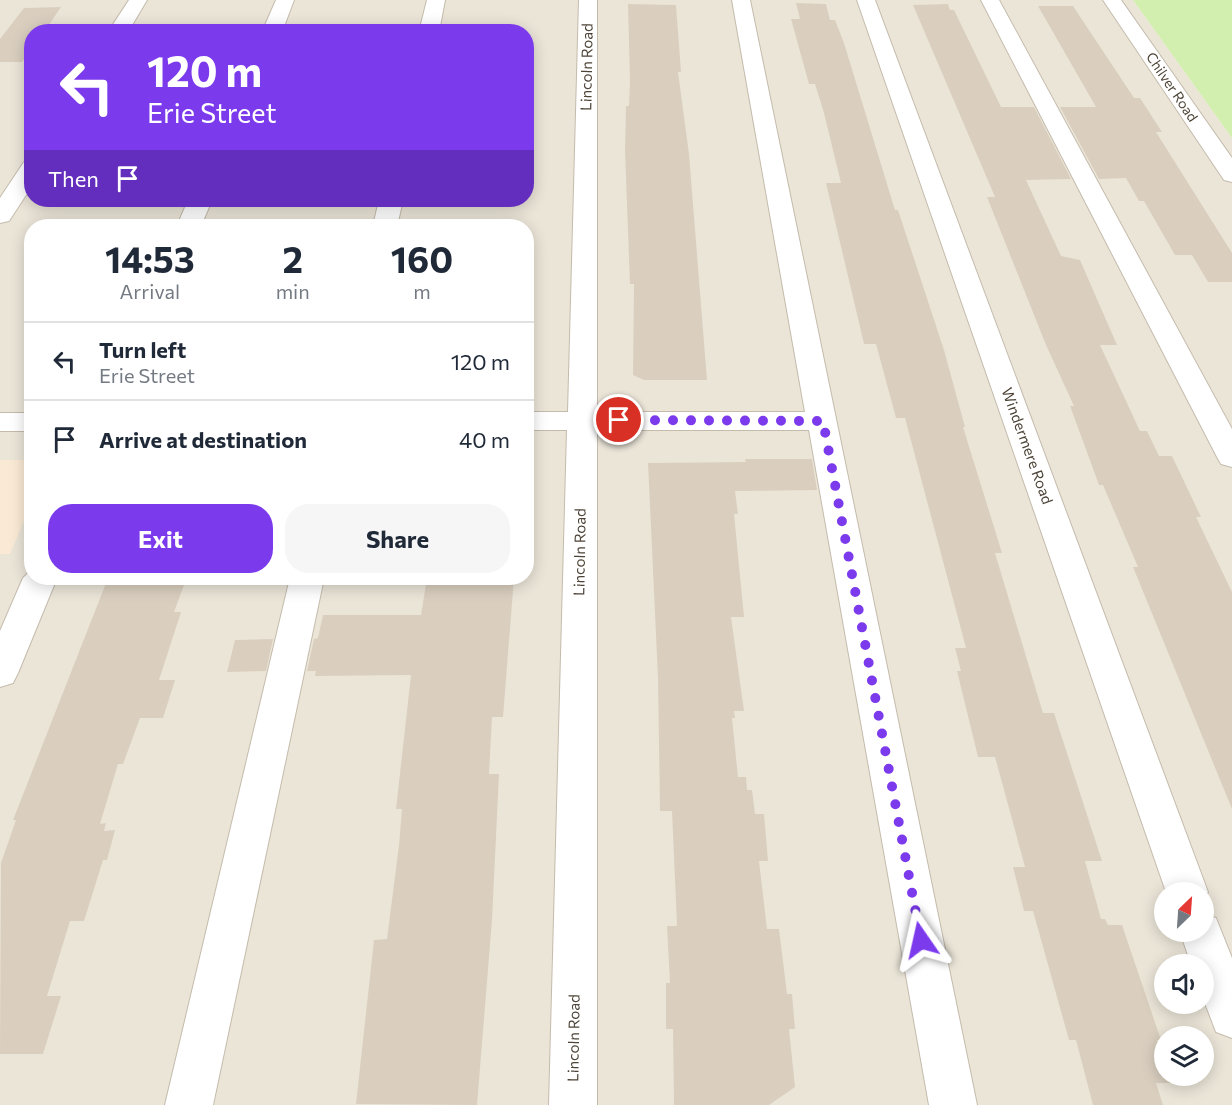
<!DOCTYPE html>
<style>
:root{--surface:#fff;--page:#f6f6f7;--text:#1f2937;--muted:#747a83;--line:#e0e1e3;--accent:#7c3aed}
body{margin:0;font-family:Commissioner,sans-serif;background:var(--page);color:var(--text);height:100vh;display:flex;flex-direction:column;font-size:22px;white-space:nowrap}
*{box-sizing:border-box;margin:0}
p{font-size:20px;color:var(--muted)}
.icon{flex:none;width:33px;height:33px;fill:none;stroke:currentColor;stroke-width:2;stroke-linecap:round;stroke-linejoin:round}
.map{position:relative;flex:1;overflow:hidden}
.details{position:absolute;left:24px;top:219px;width:510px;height:366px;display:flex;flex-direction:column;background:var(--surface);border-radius:24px;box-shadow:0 3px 15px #0003}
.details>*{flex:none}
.guide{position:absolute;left:24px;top:24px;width:510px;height:183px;border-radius:24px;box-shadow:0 3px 15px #0003;background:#7c3aed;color:#fff;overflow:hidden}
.needle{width:39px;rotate:25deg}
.fabs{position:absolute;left:1154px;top:882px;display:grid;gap:12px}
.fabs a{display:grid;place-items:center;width:60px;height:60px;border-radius:50%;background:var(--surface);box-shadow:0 3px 15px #0003;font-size:30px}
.pin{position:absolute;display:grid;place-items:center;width:51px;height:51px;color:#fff;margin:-26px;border:3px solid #fff;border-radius:50%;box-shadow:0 2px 6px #0007}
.me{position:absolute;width:66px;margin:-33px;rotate:349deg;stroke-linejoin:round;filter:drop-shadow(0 0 4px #0008)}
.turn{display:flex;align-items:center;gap:21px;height:126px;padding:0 24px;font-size:27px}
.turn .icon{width:78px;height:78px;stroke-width:2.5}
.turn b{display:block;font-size:42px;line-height:51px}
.then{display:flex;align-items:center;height:57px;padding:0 24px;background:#0003;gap:12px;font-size:22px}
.eta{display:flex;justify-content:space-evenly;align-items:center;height:102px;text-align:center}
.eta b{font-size:36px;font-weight:700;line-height:42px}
.button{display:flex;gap:12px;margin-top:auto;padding:12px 24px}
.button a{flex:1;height:69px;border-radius:24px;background:var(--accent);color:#fff;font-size:24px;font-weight:700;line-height:69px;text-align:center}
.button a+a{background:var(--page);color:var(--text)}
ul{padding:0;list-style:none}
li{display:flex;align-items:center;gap:18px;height:78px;padding:0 24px;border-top:2px solid var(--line)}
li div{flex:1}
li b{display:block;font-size:22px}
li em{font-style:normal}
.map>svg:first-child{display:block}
.residential{fill:#ebe5d8;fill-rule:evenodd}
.commercial{fill:#faead5}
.green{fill:#d3efb0}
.building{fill:#dacfbf}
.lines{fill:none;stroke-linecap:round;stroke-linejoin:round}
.minor-casing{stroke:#c4bbac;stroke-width:2}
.minor{fill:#fff;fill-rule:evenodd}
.route{stroke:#7c3aed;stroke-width:10;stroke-dasharray:0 18}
.labels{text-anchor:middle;stroke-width:4.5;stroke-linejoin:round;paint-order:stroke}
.far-street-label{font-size:14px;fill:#4d4437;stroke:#fff}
.street-label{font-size:15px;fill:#4d4437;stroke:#fff}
</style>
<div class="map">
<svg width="1232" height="1105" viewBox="0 0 1232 1105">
<rect width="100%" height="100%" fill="#f7f3eb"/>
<path class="residential" d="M0,0H1133L1232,138V1105H0ZM32,32H526V200H32ZM32,226H526V578H32ZM1164,892H1203V932H1164ZM1164,964H1203V1004H1164ZM1164,1036H1203V1076H1164Z"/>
<polygon class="commercial" points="0,460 31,460 31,504 10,554 0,554"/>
<polygon class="green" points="1133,0 1232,0 1232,138"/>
<g class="building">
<polygon points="796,3 826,4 830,20 835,20 844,43 895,210 898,210 944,350 965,427 963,427 1002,553 995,553 1043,713 1054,713 1102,861 1085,861 1101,919 1105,919 1108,925 1122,925 1161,1040 1157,1040 1164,1061 1164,1076 1168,1076 1171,1083 1156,1083 1163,1105 1093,1105 1076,1040 1069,1040 1033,911 1024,911 1013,867 1025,867 995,757 978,757 957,671 961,671 955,648 966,648 905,418 896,418 876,344 864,344 826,183 841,183 824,113 815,84 809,84 791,19 800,19"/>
<polygon points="628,4 676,5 681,72 678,72 689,154 707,380 644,380 633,375 634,284 630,284 625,151 626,106 629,106 630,81"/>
<polygon points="948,4 950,10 954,10 1001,107 1034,107 1071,179 1026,180 1061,256 1080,260 1117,345 1100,345 1140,431 1147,431 1159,456 1172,456 1201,517 1196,517 1232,592 1232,809 1133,567 1138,567 1103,485 1099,485 1070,406 1074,406 1046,345 987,197 995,197 913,5"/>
<polygon points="1038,6 1073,6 1134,98 1140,98 1162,132 1156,132 1232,253 1232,282 1208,282 1192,255 1175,255 1144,201 1139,201 1126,178 1099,179 1060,107 1096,107"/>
<polygon points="61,7 44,32 32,32 32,49 22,62 0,62 0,39 24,8"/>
<polygon points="745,459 812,459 817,490 735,491 738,514 734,514 744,617 731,617 744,711 734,711 735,718 732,718 738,777 746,777 747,790 752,790 755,814 764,814 768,861 759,861 767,929 779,929 787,994 792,994 795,1029 789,1029 795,1087 769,1105 674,1105 673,1029 666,1029 666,983 670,983 667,926 677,926 672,811 660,811 658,678 648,463 746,462"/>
<polygon points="108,578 180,578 178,584 184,585 174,612 181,612 159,680 175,680 163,718 140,718 123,764 118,764 100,824 106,823 104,831 115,830 107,860 103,860 84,921 70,921 47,996 61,996 43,1054 0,1054 1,863 16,820 13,820"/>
<polygon points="427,578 514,578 503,717 492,717 489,774 499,774 492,920 477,1105 356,1104 374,940 387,939 399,845 402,809 396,809 411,675 315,676 316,671 307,671 314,639 318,638 323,615 421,615"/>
<polygon points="273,639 266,671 227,672 235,640"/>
</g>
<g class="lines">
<g class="minor-casing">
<g id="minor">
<polygon points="129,0 147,0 128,32 108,32"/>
<polygon points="276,0 294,0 282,32 262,32"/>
<polygon points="427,0 445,0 439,32 419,32"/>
<polygon points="579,0 597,0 597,412 805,412 732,0 750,0 977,1105 929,1105 809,430 597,430 597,1105 549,1105 567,430 526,430 526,412 568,412"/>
<polygon points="857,0 875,0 1208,892 1203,902 1203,892 1166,892"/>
<polygon points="981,0 999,0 1232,429 1232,467 1221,464 1217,457"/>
<polygon points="1103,0 1121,0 1232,158 1232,182 1224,180"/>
<polygon points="32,160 32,186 9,221 0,223 0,198 24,162"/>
<polygon points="188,200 212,200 201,226 177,226"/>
<polygon points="379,200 403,200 397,226 373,226"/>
<rect x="0" y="413" width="32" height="18"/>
<polygon points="32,569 32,578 57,578 18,673 13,683 0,687 0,631 23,578"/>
<polygon points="290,578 324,578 213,1105 165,1105"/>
<polygon points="1203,914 1216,918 1232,958 1232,1038 1216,1032 1203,998 1203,964 1191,964 1180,932 1203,932"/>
</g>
</g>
<use href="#minor" class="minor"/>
</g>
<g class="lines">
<polyline class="route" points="619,420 823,421 921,940"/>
</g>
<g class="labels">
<g class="far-street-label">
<text transform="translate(1172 87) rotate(56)" y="5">Chilver Road</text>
</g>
<g class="street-label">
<text transform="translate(587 67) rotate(-89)" y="5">Lincoln Road</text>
<text transform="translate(1027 446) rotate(70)" y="5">Windermere Road</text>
<text transform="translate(580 552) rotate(-89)" y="5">Lincoln Road</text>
<text transform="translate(574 1038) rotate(-89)" y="5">Lincoln Road</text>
</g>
</g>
</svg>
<div class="fabs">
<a><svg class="needle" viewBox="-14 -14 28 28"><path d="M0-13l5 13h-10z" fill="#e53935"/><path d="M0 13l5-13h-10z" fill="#747a83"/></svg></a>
<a><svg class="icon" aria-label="sound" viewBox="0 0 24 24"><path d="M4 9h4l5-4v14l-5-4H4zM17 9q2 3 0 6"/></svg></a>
<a><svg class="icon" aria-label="layers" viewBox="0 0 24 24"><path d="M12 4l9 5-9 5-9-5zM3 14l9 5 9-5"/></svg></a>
</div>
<div class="pin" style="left:619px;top:420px;background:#d93025"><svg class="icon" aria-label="arrive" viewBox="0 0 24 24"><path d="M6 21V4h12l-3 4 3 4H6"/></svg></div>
<svg class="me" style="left:921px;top:940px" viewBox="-20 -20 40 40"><path d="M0-17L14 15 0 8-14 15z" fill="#7c3aed" stroke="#fff" stroke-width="4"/></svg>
<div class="guide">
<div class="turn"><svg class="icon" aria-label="left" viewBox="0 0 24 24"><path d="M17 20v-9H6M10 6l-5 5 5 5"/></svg><div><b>120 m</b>Erie Street</div></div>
<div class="then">Then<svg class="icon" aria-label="arrive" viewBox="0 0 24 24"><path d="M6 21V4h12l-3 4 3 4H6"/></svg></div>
</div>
<section class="details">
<div class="eta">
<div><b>14:53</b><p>Arrival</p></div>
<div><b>2</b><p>min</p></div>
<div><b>160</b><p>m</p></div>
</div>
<ul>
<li><svg class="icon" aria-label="left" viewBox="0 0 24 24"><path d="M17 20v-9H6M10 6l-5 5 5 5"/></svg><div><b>Turn left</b><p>Erie Street</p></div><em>120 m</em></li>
<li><svg class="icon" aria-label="arrive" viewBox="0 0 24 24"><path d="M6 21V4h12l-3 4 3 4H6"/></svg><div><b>Arrive at destination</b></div><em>40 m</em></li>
</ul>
<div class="button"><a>Exit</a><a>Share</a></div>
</section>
</div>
